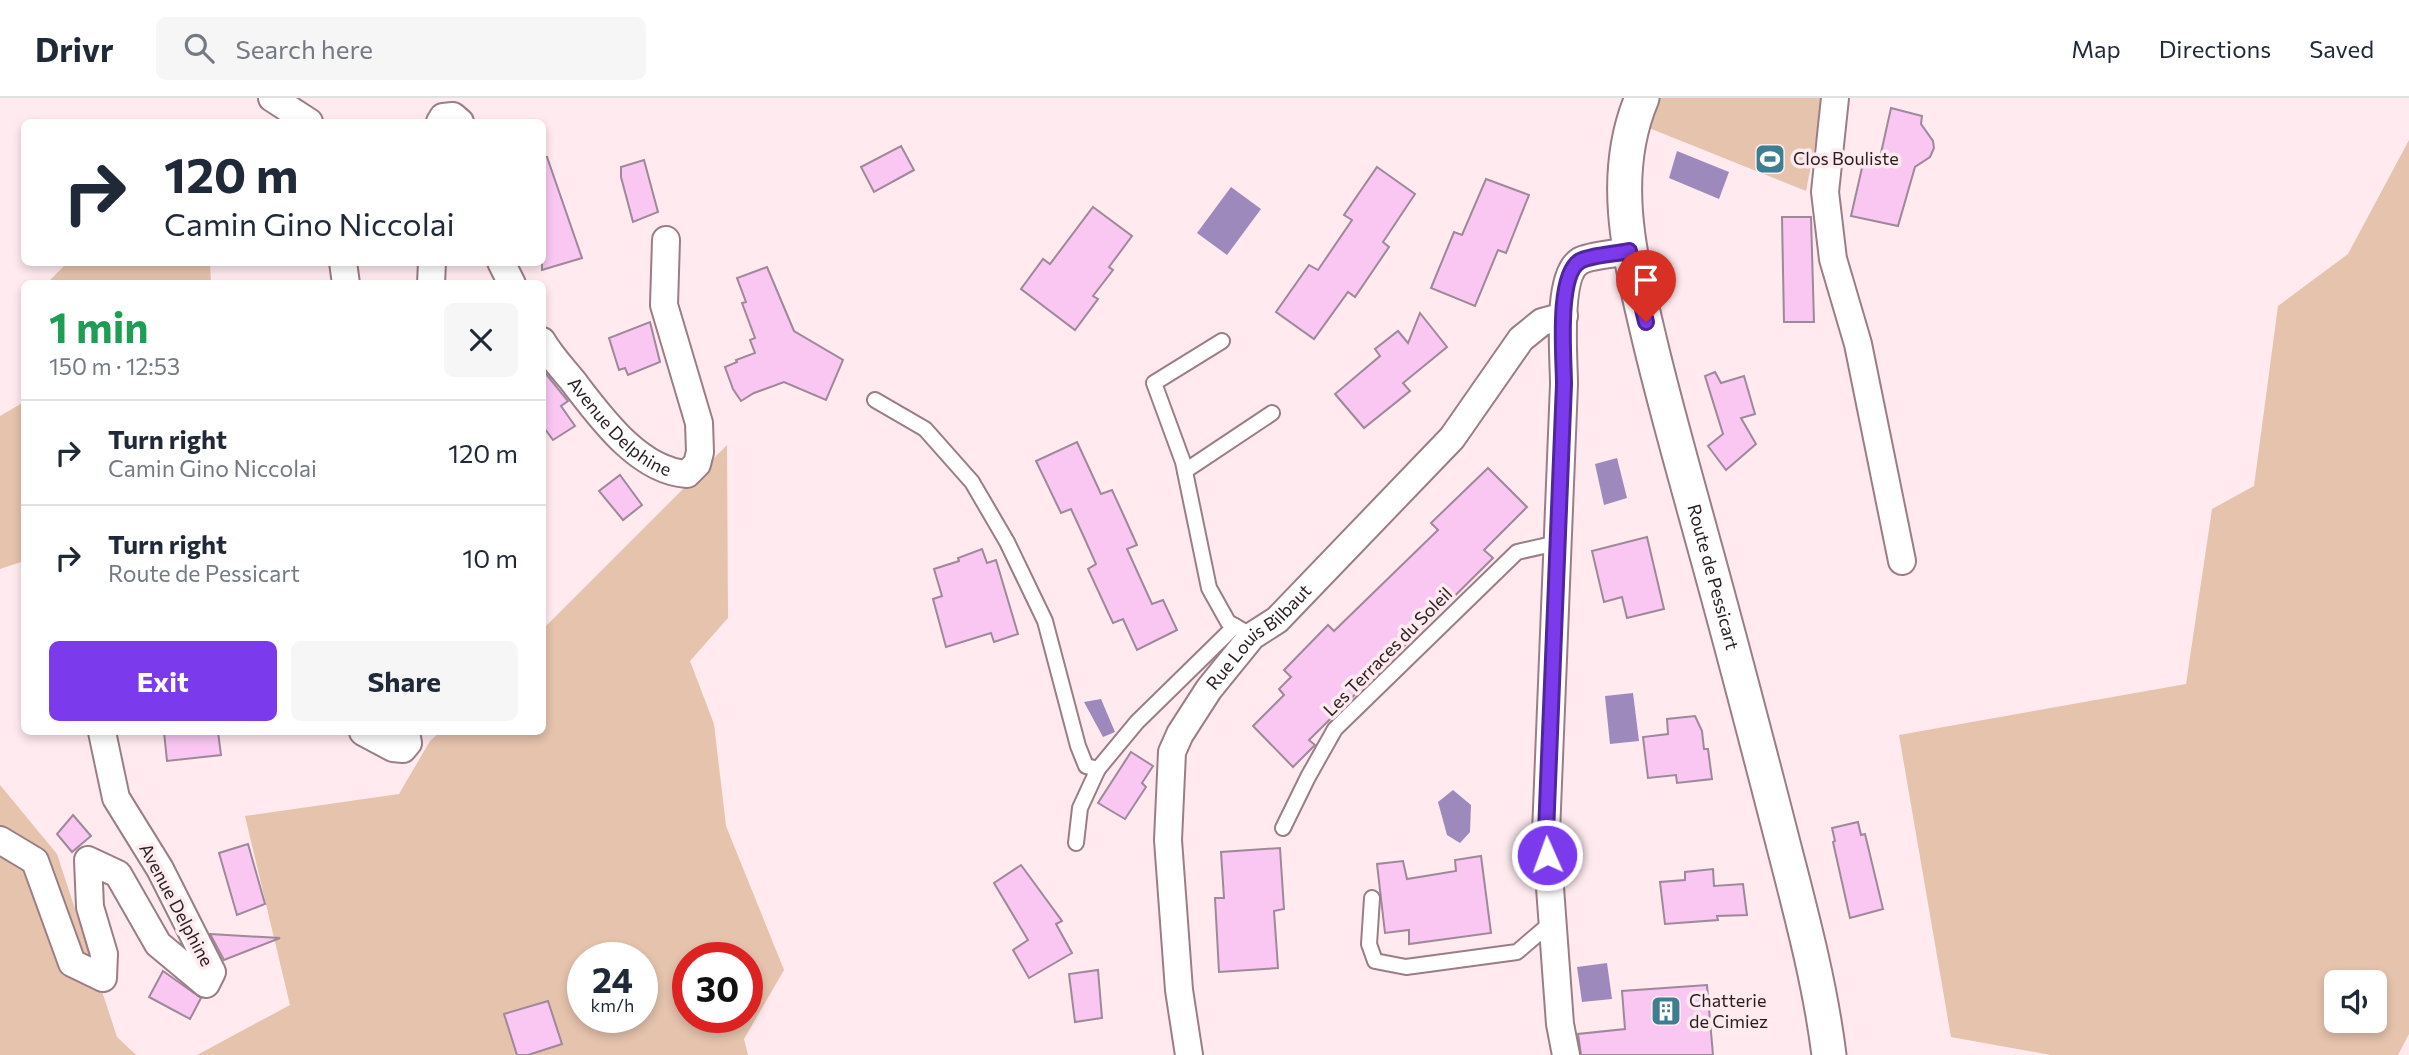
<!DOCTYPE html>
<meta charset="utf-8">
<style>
:root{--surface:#fff;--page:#f6f6f7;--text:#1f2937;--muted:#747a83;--line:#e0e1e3;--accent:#7c3aed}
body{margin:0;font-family:Commissioner,sans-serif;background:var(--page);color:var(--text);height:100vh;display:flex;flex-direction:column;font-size:26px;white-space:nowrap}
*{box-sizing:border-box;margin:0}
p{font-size:23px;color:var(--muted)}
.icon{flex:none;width:38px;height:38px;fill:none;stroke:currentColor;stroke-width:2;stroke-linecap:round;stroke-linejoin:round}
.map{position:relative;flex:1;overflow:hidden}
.details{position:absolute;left:21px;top:182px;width:525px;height:455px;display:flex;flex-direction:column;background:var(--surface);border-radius:10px;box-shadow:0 4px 10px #0003}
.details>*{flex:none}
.banner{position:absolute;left:21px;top:21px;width:525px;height:147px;border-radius:10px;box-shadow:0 4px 10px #0003;background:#fff;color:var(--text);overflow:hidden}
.tools{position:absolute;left:2324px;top:872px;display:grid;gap:14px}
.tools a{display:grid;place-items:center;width:63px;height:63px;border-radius:10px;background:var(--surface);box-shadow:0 4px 10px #0003;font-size:35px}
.speed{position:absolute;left:567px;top:844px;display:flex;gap:14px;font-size:35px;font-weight:700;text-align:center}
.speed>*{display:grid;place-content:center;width:91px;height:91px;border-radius:50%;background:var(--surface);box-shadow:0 4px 10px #0003;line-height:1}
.speed small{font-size:18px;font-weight:400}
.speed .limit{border:10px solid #d22;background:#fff;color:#111}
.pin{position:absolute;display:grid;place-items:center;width:60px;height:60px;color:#fff;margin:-72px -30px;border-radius:50% 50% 50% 0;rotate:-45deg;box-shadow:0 0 7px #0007}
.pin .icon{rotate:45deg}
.me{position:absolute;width:77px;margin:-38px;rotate:358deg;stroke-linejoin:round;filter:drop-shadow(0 0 5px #0008)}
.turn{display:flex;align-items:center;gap:24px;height:147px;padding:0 28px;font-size:32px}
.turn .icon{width:91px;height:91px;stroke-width:2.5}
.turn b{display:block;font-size:49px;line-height:60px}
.round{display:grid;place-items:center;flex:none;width:74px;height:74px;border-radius:10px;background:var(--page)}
.summary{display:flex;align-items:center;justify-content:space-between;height:119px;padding:0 28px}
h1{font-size:42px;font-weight:700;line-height:52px;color:#1e9e55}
.action{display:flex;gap:14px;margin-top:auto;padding:14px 28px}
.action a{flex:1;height:80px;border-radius:10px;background:var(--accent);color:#fff;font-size:28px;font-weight:700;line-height:80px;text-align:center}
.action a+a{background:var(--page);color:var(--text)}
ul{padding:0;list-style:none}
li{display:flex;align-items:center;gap:21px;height:105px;padding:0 28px;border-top:2px solid var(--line)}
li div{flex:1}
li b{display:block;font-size:26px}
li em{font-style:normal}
header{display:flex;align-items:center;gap:42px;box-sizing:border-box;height:98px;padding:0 35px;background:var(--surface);border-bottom:2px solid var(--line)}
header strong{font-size:33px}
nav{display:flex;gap:38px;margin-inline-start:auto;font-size:24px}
.search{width:490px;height:63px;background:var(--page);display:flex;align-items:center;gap:18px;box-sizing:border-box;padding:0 24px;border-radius:10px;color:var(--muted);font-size:26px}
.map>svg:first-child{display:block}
.green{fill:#e5c3ad;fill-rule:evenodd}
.water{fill:#9e89bd}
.building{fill:#f9c7f2;stroke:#9e889a;stroke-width:2}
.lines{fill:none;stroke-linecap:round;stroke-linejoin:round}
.service-casing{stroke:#9a7d85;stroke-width:18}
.minor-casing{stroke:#9a7d85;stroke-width:30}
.tertiary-casing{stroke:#9a7d85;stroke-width:37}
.service{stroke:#fff;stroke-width:14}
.minor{stroke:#fff;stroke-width:26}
.tertiary{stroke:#fff;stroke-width:33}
.route-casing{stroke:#51269a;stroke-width:18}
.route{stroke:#7c3aed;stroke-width:12}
.labels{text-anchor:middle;stroke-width:7;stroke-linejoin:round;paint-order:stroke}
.poi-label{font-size:18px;fill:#271c1f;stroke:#feeaef;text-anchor:start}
.street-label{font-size:18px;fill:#271c1f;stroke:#feeaef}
</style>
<header>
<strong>Drivr</strong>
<div class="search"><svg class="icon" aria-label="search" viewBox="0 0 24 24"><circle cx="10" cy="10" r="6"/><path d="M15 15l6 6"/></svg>Search here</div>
<nav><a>Map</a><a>Directions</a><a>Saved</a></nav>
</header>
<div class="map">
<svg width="2409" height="957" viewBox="0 0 2409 957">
<rect width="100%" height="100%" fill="#feeaef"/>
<g class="green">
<polygon points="1660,0 1824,0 1806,93 1649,30"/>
<path d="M2409,42V936L2398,957H2051L1951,939L1899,637L2186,586L2212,411L2254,388L2278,208L2348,156ZM2336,884H2375V922H2336Z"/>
<polygon points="67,165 210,165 211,185 47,185"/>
<polygon points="24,304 24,463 0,471 0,318"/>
<path d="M727,347L728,520L690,563L714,626L726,728L784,872L744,941L748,957H197L290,907L245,718L399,696L430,643L440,634H542L543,531ZM583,859H642V919H583ZM688,859H747V919H688Z"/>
<polygon points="0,687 57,756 117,939 136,957 0,957"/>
</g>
<g class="water">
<polygon points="1677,53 1729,74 1719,101 1669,80"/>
<polygon points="1231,89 1261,111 1227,157 1197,135"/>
<polygon points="1617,360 1627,400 1604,407 1595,366"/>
<polygon points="1633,595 1639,643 1610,646 1605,598"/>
<polygon points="1101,601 1115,634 1103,639 1084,604"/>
<polygon points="1453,692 1471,707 1470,734 1460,745 1447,737 1438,704"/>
<polygon points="1607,865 1612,901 1582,904 1577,869"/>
</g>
<g class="building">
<polygon points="1891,10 1922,18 1921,26 1933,43 1934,50 1930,59 1915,69 1898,128 1851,118 1864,61 1879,64"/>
<polygon points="901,48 914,72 874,94 861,69"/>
<polygon points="542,59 547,59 582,160 542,172"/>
<polygon points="644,62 658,114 633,124 621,79 621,69"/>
<polygon points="1377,69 1415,96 1383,144 1389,149 1355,199 1348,194 1314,241 1276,214 1309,167 1318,172 1352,122 1344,117"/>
<polygon points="1486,81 1529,97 1506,155 1498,152 1475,208 1431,190 1454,134 1462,137"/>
<polygon points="1093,109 1132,138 1109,169 1113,172 1093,198 1098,201 1075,232 1021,191 1043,161 1050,166"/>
<polygon points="1782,119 1811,119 1814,224 1784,224"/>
<polygon points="767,169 794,233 843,262 826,302 784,284 754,295 741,303 733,291 725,269 737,264 736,262 755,255 750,242 755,240 742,205 746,204 737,180"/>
<polygon points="1420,215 1447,249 1403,285 1410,293 1364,330 1335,296 1380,258 1375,251 1398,233 1408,245"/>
<polygon points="650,224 660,264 628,277 625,270 619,272 609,240"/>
<polygon points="542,271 568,303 561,308 575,328 553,342 542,327"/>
<polygon points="1715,274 1721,285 1744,278 1755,316 1741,320 1756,346 1726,372 1708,348 1723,336 1705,278"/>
<polygon points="1077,344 1101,396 1112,392 1123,416 1137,447 1127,451 1152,506 1163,502 1177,532 1137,552 1123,521 1113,525 1088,471 1096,466 1083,437 1071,411 1061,415 1036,363"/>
<polygon points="1488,370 1527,409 1484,452 1493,460 1309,642 1315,647 1293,669 1253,628 1284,597 1279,591 1291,579 1284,572 1328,527 1334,533 1438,432 1431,425"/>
<polygon points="620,377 642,407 623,422 599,393"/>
<polygon points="1647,439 1664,511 1627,520 1622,499 1604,504 1592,453"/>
<polygon points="982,451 987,465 996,462 1018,536 994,544 991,535 946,549 933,501 942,498 934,471 959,463 958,460"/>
<polygon points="1695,618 1702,633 1704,651 1708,651 1712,681 1677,685 1676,677 1648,680 1643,639 1668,636 1667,621"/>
<polygon points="164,634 218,634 221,657 167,663"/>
<polygon points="1131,654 1153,668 1142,685 1146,689 1125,721 1098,705"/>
<polygon points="73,717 91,738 72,754 57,736"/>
<polygon points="1858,724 1861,737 1865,736 1883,811 1850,820 1833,744 1835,743 1832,730"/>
<polygon points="248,746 265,806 237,817 219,755"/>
<polygon points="1280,750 1284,811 1274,813 1278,870 1219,874 1215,800 1224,800 1221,754"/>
<polygon points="1481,758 1491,835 1409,846 1409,832 1385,835 1377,766 1403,763 1407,781 1456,773 1455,762"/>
<polygon points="1021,767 1062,823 1056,826 1072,855 1029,880 1013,852 1028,842 994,785"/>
<polygon points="1713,771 1714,788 1743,786 1747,817 1717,818 1718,822 1665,826 1660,784 1685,782 1685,774"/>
<polygon points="210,836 280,840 224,862"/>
<polygon points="1098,872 1102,920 1075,924 1069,876"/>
<polygon points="163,873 201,900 190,921 149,899"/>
<polygon points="1707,887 1713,957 1581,957 1578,936 1625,931 1622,893"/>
<polygon points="548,903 562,946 528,957 517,957 504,916"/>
</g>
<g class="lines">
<g class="service-casing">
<g id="service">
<polyline points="1222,243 1154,285 1183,364 1209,490 1228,524 1242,532"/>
<polyline points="875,302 925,331 972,384 1007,444 1045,523 1078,648 1086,668 1098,671 1137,624 1235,528"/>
<polyline points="1185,373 1272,315"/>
<polyline points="1283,730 1308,679 1335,631 1517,454 1557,445"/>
<polyline points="1076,745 1080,710 1098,671"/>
<polyline points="1372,800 1369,846 1375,863 1406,869 1517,854 1552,824"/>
</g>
</g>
<g class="minor-casing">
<g id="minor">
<polyline points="272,0 309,24"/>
<polyline points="1835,0 1825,94 1833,161 1858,246 1902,463"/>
<polyline points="440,24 443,19 453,18 460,24"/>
<polyline points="343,164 346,186"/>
<polyline points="501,164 512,186"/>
<polyline points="431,186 432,164"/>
<path id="s1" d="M542,243C550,257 562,270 572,282C599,317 638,373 687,376L697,366L700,354L699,325L664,207L666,142"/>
<polyline points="363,634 393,650 403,651 408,645 406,634"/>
<polyline points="0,742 35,763 72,865 103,880 104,856 90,809 88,762 118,776 158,846 206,886 212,874 160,771 116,700 102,634"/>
<path id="s2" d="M1189,957L1179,892L1168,742L1172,654L1180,636L1209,591L1252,538L1277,522L1452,340L1521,241L1542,224L1564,218"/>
<path d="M1566,957L1560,926L1546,735L1564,286C1564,261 1556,177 1580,163C1591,157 1616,156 1629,153"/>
</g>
</g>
<g class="tertiary-casing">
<g id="tertiary">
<path id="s3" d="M1642,0C1608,80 1631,163 1650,244C1666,311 1685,377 1703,443C1731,544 1757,644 1783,745C1801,815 1820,885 1829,957"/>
</g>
</g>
<use href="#service" class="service"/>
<use href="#minor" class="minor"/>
<use href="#tertiary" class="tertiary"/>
</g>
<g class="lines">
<g class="route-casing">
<path id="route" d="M1547,757L1546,735L1564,286C1564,261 1556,177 1580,163C1591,157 1616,156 1629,153L1646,224"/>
</g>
<use href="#route" class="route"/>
</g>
<defs>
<g id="stadium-square" transform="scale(1.575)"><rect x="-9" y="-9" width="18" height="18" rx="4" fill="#3d7f91" stroke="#feeaef"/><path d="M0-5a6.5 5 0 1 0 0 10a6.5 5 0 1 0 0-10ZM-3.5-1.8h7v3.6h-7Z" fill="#fff"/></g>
<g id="building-square" transform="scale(1.575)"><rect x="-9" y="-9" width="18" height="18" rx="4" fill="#3d7f91" stroke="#feeaef"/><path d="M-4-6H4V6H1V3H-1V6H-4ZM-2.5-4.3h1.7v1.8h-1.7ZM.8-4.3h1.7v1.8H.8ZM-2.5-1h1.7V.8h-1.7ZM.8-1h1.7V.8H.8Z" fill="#fff"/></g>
</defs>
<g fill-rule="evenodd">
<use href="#stadium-square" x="1770" y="61"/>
<use href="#building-square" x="1666" y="913"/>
</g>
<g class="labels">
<g class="poi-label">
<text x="1793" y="67">Clos Bouliste</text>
<text x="1689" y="909">Chatterie<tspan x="1689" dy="21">de Cimiez</tspan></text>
</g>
<g class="street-label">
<text dy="6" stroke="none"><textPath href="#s1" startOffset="117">Avenue Delphine</textPath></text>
<text dy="6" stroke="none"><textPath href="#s3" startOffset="492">Route de Pessicart</textPath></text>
<text dy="6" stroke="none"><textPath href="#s2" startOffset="450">Rue Louis Bilbaut</textPath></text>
<text transform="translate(1388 554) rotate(-45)" y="6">Les Terraces du Soleil</text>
<text transform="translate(176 807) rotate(62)" y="6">Avenue Delphine</text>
</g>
</g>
</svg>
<div class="tools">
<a><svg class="icon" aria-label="sound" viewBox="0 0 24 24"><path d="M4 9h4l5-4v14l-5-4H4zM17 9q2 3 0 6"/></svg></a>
</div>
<div class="speed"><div>24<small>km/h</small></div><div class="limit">30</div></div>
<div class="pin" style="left:1646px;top:224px;background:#d93025"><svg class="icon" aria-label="arrive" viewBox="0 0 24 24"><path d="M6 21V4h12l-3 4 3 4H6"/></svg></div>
<svg class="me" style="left:1547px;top:757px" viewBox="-20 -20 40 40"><circle r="17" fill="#7c3aed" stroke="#fff" stroke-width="3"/><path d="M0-11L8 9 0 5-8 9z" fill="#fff"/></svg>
<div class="banner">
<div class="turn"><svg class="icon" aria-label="right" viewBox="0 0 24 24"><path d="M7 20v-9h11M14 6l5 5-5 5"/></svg><div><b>120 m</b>Camin Gino Niccolai</div></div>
</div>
<section class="details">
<div class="summary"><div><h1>1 min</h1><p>150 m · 12:53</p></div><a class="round"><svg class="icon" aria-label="close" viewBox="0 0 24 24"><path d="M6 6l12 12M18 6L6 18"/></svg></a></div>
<ul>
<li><svg class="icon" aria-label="right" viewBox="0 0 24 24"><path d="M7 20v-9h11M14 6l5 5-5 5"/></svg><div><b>Turn right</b><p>Camin Gino Niccolai</p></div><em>120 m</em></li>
<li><svg class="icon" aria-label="right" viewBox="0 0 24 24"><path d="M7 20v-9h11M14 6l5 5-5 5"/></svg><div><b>Turn right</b><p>Route de Pessicart</p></div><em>10 m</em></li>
</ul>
<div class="action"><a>Exit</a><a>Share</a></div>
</section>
</div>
